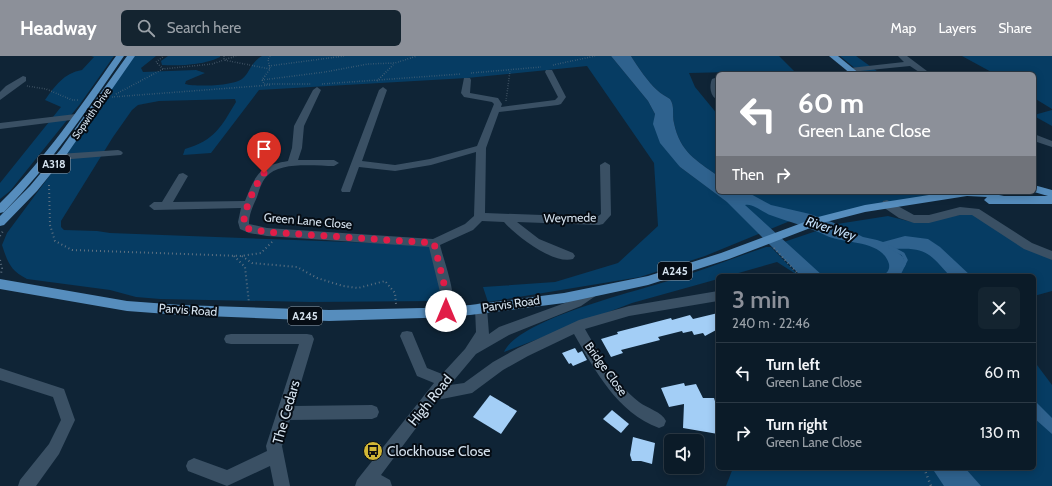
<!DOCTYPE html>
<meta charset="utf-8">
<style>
:root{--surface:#0b1b28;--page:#142430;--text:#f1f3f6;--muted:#9aa1a8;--line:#2b3945;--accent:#8c9099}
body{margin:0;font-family:Cabin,sans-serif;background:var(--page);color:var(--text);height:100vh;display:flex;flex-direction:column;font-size:15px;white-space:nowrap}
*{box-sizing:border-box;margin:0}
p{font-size:13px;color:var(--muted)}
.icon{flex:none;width:22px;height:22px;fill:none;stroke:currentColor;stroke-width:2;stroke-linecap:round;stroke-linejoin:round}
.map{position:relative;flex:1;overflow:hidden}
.panel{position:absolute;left:716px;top:218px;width:320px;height:196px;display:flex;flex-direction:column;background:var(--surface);border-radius:6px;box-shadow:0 2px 10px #0003,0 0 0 1px var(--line)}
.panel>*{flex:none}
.guide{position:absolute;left:716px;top:16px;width:320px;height:122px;border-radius:6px;box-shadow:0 2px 10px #0003,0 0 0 1px var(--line);background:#8c9099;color:#fff;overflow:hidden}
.fabs{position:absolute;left:664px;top:378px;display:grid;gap:8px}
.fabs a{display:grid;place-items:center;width:40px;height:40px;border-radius:6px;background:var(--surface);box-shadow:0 2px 10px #0003,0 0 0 1px var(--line);font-size:20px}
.pin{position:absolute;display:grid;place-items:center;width:34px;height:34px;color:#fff;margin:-41px -17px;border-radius:50% 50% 50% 0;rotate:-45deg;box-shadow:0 0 4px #0007}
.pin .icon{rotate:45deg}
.me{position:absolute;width:44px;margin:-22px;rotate:0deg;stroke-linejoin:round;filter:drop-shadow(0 0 3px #0008)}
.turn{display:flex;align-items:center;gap:14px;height:84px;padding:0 16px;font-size:18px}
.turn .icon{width:52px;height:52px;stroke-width:2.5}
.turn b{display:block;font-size:28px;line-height:34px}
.then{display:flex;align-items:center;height:38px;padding:0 16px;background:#0003;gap:8px;font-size:15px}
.round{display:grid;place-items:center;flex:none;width:42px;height:42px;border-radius:6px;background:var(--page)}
.head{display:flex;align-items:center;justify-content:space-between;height:68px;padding:0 16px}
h1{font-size:24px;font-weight:600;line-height:30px;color:var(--accent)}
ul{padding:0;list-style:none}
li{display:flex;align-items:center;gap:12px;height:60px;padding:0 16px;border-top:1px solid var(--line)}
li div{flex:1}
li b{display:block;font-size:15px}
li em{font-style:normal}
header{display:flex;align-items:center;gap:24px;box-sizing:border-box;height:56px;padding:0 20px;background:var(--accent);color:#fff}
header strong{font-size:19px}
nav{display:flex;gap:22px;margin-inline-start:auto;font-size:14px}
.search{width:280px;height:36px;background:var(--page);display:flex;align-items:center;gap:10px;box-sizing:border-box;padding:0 14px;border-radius:6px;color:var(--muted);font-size:15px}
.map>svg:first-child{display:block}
.green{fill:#063c63}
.water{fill:#2f628e}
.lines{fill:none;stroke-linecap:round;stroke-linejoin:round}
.stream{stroke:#2f628e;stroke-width:3.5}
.building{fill:#a3cef6}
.path-far2{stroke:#5f7181;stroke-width:1.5;stroke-dasharray:0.5 2;stroke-linecap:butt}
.path-far1{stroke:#5f7181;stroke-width:2;stroke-dasharray:1 3;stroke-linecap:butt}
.path{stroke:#5f7181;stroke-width:2.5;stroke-dasharray:1 3.5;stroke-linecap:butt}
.minor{fill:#3a5064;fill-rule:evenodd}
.major{fill:#568dbd;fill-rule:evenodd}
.route{stroke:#e11d48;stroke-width:7;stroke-dasharray:0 12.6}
.labels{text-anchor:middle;stroke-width:4;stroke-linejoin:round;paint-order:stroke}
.far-street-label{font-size:10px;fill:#d5e2ee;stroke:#050c14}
.shield{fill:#050c14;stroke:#97a2ad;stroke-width:1}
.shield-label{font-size:11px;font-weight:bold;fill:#d5e2ee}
.street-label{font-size:12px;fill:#d5e2ee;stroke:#050c14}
.water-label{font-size:13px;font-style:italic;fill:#c3e0fb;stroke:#050c14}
.near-street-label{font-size:14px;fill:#d5e2ee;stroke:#050c14}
.near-poi-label{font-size:14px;fill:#d5e2ee;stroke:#050c14;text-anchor:start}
</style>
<header>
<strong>Headway</strong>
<div class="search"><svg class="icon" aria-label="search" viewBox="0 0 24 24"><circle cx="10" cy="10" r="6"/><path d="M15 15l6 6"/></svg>Search here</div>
<nav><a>Map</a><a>Layers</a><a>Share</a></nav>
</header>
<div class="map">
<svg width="1052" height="430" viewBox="0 0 1052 430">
<rect width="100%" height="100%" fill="#0f2436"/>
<g class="green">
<path d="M91,0H114L80,48L10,135L0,143V127L61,51L45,44C55,30 64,17 82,14L94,1Z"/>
<path d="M133,0H156L141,12L143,16L196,14L205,17L186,25L185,28C195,31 233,30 242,23C250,17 250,7 262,0H611L648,45L655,58L654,68L680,111L726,145L735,136H967L833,160L790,165L705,200L640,221L488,246L483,231L555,226L618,207L658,170L654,107L587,10L467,22L259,34L211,97L183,99L185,93C215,84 221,71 236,46L235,43L159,45L138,49L132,54L113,81L61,165V171L64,174L97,175L110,177L430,189L442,237L436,245L311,246L160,243L136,241L110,234L27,223C10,214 8,207 2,189L7,177L59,107Z"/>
<path d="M168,0H220V1C204,9 180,10 162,9L161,5Z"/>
<path d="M631,0H779L797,18H780L774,15L689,17L695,31L718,59V120C696,104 680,96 674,67C672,59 675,50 670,43C666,40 661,38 657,34C649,27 637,10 631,0Z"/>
<polygon points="840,0 856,0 881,18 862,18"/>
<polygon points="962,0 1052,0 1052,53 1034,42 1034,18 995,18"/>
<polygon points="1052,54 1052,70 1034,60 1034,59"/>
<polygon points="973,157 1052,204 1052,235 1034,240 1034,220 801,220 772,190 837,168 888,160 912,166"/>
<path d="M766,191H771L799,220L777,206L728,220H718V223L632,247L504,296C519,263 634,236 668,225C701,215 733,202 766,191Z"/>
<polygon points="1034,305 1052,329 1052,430 726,430 733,412 1034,412"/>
</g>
<g class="water">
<path d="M611,0H631C637,10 649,27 657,34C661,38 666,40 670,43C675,50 672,59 674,67C680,96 696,104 718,120V136H747L771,149L810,158L837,168L863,181L877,184L883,186L905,180L928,183L940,191L971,220H950C929,197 926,191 894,193L903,201L906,208L900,220H882C887,217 890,214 889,208C882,184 846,188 827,180C809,171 789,166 770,159C762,156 753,147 745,149L823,220H801L727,146L680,111L660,87L653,68L655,58L648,45Z"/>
<polygon points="1034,344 1052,362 1052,378 1034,362"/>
<polygon points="932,412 965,412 981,430 944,430"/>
</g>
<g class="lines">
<polyline class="stream" points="890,191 903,198 906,204 903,210"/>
</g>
<g class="building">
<polygon points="718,257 718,273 705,280 703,277 694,279 692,275 683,277 682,275 658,281 660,284 621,294 623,297 611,301 601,283 618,278 617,276 671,262 672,264 690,259 693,263"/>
<polygon points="575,292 578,297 582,295 587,304 573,310 571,307 569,308 562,297"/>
<polygon points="684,327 685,330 696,328 703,342 714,342 718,355 718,378 683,372 684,348 669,351 661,332"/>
<polygon points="490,339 517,355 501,378 473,361"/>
<polygon points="612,354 629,368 621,377 603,363"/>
<polygon points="633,381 655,387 652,408 641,405 632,405 630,399"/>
</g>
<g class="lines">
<g class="path-far2">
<polyline points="224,0 224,4 270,13"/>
<polyline points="270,0 268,3 270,13 262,24 264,28 311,28"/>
<polyline points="553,9 595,0"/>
<polyline points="269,10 344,0"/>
<polyline points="163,13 156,6 164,0"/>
<polyline points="471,17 541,11"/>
<polyline points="262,24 325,16 368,8 395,7 417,0"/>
<polyline points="377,25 394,8"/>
<polyline points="322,28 461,18"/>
<polyline points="27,30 46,33 72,44 78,44"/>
<polyline points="116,38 163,13 212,8 236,0"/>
<polyline points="112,41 271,29"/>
<polyline points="506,45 510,15"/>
</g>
<g class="path-far1">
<polyline points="49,129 50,169 55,185 72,194 241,200 261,197 273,185"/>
<polyline points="0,180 3,175"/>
<polyline points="774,192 800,220"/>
<polyline points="234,200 245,211 249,247"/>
<polyline points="242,200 252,207 297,211 317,222 343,230 358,232 385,225 395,237 396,248"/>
<polyline points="0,204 2,212 1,218"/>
</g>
<polyline class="path" points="924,412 931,430"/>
<g class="minor">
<polygon points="898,0 907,0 931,18 922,18 910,10 850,16 846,14 850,12 904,6"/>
<path d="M546,14H552L566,41L561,48L558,49L499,56L486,92L485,157L597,161L601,158L600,109L605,106L610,109L611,159L603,168L599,169L517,166L539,183L573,197L575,200L573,203C554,209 516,180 504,166L482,165L473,174L440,189C444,206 459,243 451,259L446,260L441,259L440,255V236L429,191L267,180L249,177L240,173L238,166L241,152L154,154L149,150L154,146H162L179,118L183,117L188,120L173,146L245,145C256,119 258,110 288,105L292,92L294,70L313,34L317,31L321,34L304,70L302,92L298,104H334L339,107L334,110C315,110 279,105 266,121C261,127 259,135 257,141C253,150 249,158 249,168L267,172L433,183L465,168L474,160L476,96L431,109L395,115L359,111L350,136H342L341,134L379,34L383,31L387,34L362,105L395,109L430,103L477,90L494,48L492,46L464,41L461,37L464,22H470L471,24L470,37L498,42L502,48L501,51L555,44L558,41L545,16Z"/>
<polygon points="23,20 26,21 26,25 0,44 0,36 6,30"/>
<path d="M718,21V44C710,41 709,30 712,23Z"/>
<polygon points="76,58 79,59 79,63 0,73 0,67"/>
<polygon points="1034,78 1052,85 1052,91 1034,85"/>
<polygon points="118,94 121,95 123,97 121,99 59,104 54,101 59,98"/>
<polygon points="887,144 914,159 929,159 960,151 979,153 1032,187 1052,195 1052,204 1024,193 972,159 960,159 929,167 914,167 899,162 883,151 882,148 883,145"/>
<path d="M593,231L597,233L599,236L597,239L581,250L509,279L476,298L450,329L464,327L493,306L518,292L579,264L629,250L718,235V245L629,260L585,273C600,299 615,327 639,346C647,352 662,356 666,365L664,370L659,372C617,356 596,316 574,278L528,300L503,314L472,337L437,344L381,419L390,424L392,430H355L357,424L434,327L417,320L400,280L402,276L407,275L412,276L427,312L442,318L465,293L476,276L475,252L477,248L481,247L485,248L487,252L489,278L499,271L573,244Z"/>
<polygon points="231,278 307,278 312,279 314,283 294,350 372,349 377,351 379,356 377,361 372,363 290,364 282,390 290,430 274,430 270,410 227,430 188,415 186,410 188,405 194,402 227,414 267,395 266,390 299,288 231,288 226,287 224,283 226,279"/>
<polygon points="0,312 64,333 75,364 59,398 36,430 18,430 20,424 49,388 61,364 53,341 0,324"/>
</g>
<g class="major">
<path d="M116,0H124C87,54 50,109 4,156L0,157V147C45,103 80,51 116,0Z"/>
<polygon points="127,0 135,0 67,98 37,135 4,169 0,170 0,160 30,130 60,94"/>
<polygon points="829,0 838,0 860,18 851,18"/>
<polygon points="1034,129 1052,134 1052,148 989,148 984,144 987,141 967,140 865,156 826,166 729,203 648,229 564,247 470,259 423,262 329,265 181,259 127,255 0,233 0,223 127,245 181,249 329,254 423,252 470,249 564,237 648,220 721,197 818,161 865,149 948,136 1005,136 1004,139 999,140 1048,140 1034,136"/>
</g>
</g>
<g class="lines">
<path class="route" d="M264,117C256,127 242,157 244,170L249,173L267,176L434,187L446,236V255"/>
</g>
<defs>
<g id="bus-disc" transform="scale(1)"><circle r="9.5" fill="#d2b736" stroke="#050c14"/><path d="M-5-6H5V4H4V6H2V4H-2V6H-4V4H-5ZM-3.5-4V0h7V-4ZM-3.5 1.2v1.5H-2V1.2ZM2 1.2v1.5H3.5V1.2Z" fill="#111"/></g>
</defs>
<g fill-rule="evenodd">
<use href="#bus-disc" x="373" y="395"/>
</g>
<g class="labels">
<g class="far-street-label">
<text transform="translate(91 57) rotate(-55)" y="4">Sopwith Drive</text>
</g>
<g class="shield">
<rect x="38" y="99" width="32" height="18" rx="3"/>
<rect x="658" y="206" width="34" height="18" rx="3"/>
<rect x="288" y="251" width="34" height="18" rx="3"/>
</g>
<g class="shield-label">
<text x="54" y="112">A318</text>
<text x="675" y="219">A245</text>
<text x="305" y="264">A245</text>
</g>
<g class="street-label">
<text transform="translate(570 162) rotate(-1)" y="4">Weymede</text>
<text transform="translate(308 165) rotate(5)" y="4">Green Lane Close</text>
<text transform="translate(511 248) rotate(-8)" y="4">Parvis Road</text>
<text transform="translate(188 254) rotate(4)" y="4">Parvis Road</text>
<text transform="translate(606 313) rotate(54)" y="4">Bridge Close</text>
</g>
<g class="water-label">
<text transform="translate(831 172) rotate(18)" y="5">River Wey</text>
</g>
<g class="near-street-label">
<text transform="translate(430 344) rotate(-51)" y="5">High Road</text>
<text transform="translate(286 356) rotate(-74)" y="5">The Cedars</text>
</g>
<g class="near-poi-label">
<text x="387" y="400">Clockhouse Close</text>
</g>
</g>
</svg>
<div class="fabs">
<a><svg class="icon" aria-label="sound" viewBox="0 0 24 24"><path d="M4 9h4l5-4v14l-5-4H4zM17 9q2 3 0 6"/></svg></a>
</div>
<div class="pin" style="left:264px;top:117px;background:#d93025"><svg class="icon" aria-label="arrive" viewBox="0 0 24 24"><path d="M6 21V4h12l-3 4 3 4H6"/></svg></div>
<svg class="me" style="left:446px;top:255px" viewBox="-20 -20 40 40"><circle r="19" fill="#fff"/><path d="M0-13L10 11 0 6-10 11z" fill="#e11d48"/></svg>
<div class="guide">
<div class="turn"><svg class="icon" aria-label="left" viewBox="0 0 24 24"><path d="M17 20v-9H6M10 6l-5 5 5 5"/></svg><div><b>60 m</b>Green Lane Close</div></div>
<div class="then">Then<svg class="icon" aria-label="right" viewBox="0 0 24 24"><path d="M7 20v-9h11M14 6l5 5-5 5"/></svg></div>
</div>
<section class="panel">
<div class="head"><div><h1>3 min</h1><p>240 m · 22:46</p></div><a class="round"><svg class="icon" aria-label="close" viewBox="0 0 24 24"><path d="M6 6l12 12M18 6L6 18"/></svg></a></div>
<ul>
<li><svg class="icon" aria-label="left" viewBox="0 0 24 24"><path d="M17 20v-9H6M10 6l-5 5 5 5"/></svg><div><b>Turn left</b><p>Green Lane Close</p></div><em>60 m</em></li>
<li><svg class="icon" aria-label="right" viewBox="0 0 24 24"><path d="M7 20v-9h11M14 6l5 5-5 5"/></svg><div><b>Turn right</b><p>Green Lane Close</p></div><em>130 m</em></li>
</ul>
</section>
</div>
